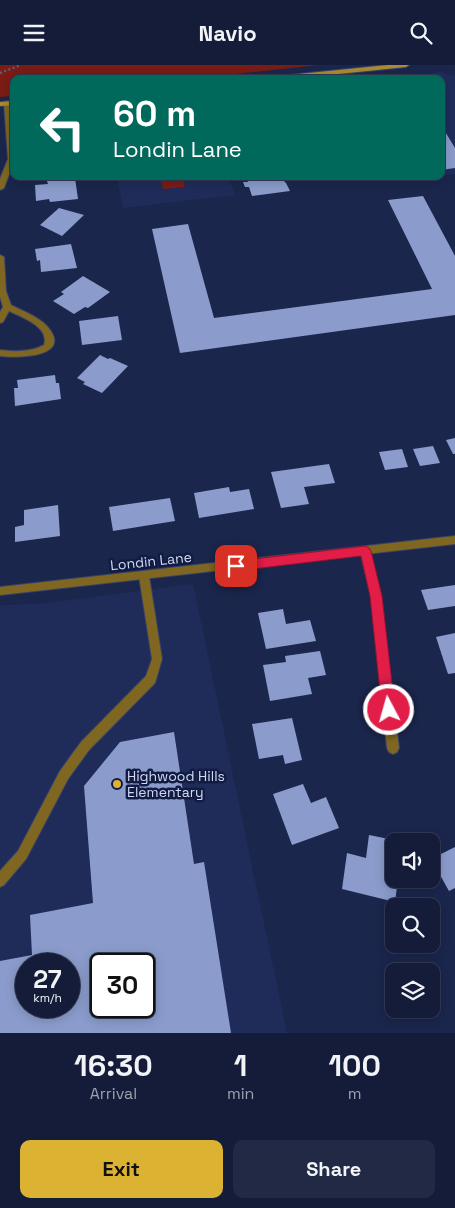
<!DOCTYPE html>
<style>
:root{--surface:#141c3a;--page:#212945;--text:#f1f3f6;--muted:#9da1af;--line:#333a54;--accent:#dcb233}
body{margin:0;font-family:"Space Grotesk",sans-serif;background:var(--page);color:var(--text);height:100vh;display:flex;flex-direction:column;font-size:19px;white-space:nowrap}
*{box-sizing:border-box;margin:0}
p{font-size:16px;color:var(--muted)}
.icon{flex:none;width:28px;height:28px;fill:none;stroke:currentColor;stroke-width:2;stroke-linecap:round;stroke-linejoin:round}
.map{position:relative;height:968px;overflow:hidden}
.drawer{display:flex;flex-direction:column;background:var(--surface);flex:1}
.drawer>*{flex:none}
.top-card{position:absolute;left:10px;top:10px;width:435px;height:105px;border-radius:10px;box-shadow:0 2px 12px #0003,0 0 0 1px var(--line);background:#00695c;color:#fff;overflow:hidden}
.buttons{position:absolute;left:385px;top:768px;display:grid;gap:10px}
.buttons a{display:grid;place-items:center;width:55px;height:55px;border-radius:10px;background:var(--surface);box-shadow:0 2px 12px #0003,0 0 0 1px var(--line);font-size:25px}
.speed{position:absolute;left:15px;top:888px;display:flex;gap:10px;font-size:25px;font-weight:700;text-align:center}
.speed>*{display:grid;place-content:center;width:65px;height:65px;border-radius:50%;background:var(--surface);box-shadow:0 2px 12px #0003,0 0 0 1px var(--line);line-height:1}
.speed small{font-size:12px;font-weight:400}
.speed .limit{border:2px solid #111;border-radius:8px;background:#fff;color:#111}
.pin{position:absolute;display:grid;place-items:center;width:42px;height:42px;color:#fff;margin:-21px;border-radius:10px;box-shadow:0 2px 8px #0006}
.me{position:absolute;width:55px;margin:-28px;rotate:354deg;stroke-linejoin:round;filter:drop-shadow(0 0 4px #0008)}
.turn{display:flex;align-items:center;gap:18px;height:105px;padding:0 20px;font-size:22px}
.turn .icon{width:65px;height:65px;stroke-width:2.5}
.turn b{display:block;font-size:35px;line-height:42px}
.eta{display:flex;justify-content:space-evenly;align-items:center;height:85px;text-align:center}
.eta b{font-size:30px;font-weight:700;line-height:35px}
.action{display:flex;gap:10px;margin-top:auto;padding:10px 20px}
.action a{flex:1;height:58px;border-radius:10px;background:var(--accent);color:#111;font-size:20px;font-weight:700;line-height:58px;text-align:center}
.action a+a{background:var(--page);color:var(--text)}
header{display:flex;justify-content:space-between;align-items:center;height:65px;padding:0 20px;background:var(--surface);font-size:22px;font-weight:700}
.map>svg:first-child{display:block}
.built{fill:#1f2c5a;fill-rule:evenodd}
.green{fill:#7b1c15}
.building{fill:#8b9ccc;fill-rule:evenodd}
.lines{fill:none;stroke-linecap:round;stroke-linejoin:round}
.service-casing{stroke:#384368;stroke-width:2}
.minor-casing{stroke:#384368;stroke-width:2}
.tertiary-casing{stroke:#384368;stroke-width:2}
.secondary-casing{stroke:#384368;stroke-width:2}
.path{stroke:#555f82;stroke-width:2.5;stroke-dasharray:2 2.5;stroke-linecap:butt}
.service{fill:#806721;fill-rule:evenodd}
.minor{fill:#806721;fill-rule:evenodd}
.tertiary{fill:#806721;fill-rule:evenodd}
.secondary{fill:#ab8b33;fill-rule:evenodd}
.route{fill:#e11d48;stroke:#92132f}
.poi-dot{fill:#dcb233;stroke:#121c42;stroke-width:2}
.labels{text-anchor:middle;stroke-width:5;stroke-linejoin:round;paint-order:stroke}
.street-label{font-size:14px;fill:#d0d9f3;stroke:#121c42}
.poi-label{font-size:14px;fill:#d0d9f3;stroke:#121c42;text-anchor:start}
</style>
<header><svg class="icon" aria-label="menu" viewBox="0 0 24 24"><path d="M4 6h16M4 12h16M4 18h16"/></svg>Navio<svg class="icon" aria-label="search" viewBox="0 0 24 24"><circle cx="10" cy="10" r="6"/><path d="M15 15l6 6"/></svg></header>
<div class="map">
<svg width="455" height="968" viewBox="0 0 455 968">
<rect width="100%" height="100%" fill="#1b264d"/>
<g class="built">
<polygon points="440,7 455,11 455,109 441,111 441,14 375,14"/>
<polygon points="117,111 229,111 235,130 123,143"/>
<path d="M193,519L287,968H0V540L39,539ZM26,899H69V941H26ZM101,899H144V941H101Z"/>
</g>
<g class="green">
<polygon points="0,0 319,0 190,14 14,14 14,31 0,32"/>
<polygon points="160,111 182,111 185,122 163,124"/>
</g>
<g class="building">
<polygon points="441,60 455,83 455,103 441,105"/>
<polygon points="246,111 286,111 281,113 286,118 290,126 252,131 249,122 245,122 243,117 248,117"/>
<polygon points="75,113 78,134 50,137 49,134 36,136 35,120 48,119 47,116"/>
<polygon points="423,131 455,191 455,250 180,288 152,164 188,159 214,253 432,224 388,135"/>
<polygon points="59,143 84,150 62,171 40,160"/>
<polygon points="71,179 77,203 41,207 40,195 37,196 35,184"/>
<polygon points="83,211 110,227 88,243 85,242 74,249 53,236 64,229 61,227"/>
<polygon points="118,251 122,275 82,280 79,256"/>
<polygon points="100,290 108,294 110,293 128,301 102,328 83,319 85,317 77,313"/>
<polygon points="55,310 56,318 59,318 61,334 15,341 14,323 18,323 17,315"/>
<polygon points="455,373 455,389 453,389 446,375"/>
<polygon points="433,381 440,398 420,401 413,384"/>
<polygon points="402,384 408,402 385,405 379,387"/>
<polygon points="329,399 335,418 304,422 309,439 281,443 271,407"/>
<polygon points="229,422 230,427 249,424 254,444 199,453 194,428"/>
<polygon points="170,433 175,456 113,466 109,442"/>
<polygon points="58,440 60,471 15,477 15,462 24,460 24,445"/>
<polygon points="455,520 455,541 428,545 421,525"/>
<polygon points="283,544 286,559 310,555 316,576 266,584 258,548"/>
<polygon points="455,568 455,608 448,609 436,572"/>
<polygon points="320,586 326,610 308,613 312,629 270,636 263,600 286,597 285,591"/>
<polygon points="292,653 302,695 285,699 283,690 259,694 252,659"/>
<path d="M174,667L194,799L204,797L231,968H0V896L32,890L30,850L93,838L84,721L120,677ZM26,899H69V941H26ZM101,899H144V941H101Z"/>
<polygon points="303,719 311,738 326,732 339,763 292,780 273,729"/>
<polygon points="369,770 394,775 394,814 398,814 395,837 342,824 347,788 366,793"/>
<polygon points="455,782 455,823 449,826 431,794"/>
</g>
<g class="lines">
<g class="service-casing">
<polygon id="service" points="144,507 148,508 149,511 162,594 155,618 89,685 68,714 26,794 4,820 0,822 0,806 18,786 60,706 81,677 146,611 152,594 139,511 140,508"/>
</g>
<g class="minor-casing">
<g id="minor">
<polygon points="7,36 10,38 14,96 4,123 0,125 0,114 8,94 4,38"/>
<path d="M0,190L4,192L6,226L11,240C24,247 44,253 52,268C66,293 14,293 0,291V285C15,287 31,287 44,280C50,262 22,252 9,246L3,257L0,258V247L3,242L0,232Z"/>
<polygon points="365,482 369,483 370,486 381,531 399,683 397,687 393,689 389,687 387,683 371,531 360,486 361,483"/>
</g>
</g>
<g class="tertiary-casing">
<polygon id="tertiary" points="455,471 455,479 0,530 0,522"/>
</g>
<g class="secondary-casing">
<g id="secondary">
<polygon points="388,0 409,0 406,2 290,14 266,14 269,12"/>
<polygon points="14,36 14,40 0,41 0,37"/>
</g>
</g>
<polyline class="path" points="0,8 21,0"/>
<use href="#service" class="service"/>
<use href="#minor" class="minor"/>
<use href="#tertiary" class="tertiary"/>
<use href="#secondary" class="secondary"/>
</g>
<polygon class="route" points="365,481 369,483 371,486 382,531 395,645 393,649 389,651 384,649 382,645 370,531 361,491 236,506 232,504 230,501 232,497 236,496"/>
<circle class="poi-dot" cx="117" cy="719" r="5"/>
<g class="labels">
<g class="street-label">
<text transform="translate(151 496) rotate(-6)" y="5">Londin Lane</text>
</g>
<g class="poi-label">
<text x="127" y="716">Highwood Hills<tspan x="127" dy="16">Elementary</tspan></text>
</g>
</g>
</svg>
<div class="buttons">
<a><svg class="icon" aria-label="sound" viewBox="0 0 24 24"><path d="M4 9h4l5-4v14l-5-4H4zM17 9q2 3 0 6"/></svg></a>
<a><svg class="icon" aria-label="search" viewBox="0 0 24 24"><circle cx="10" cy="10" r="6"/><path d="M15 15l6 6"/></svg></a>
<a><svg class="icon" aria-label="layers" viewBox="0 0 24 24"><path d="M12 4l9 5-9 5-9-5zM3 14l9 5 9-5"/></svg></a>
</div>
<div class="speed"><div>27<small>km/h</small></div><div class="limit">30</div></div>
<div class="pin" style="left:236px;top:501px;background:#d93025"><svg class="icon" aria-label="arrive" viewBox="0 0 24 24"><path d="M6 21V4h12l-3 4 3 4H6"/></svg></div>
<svg class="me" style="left:389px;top:645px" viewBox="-20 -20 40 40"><circle r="17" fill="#e11d48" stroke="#fff" stroke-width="3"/><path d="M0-11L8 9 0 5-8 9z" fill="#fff"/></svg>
<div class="top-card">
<div class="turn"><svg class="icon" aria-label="left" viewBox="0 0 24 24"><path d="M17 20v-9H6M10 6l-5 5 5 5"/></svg><div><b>60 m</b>Londin Lane</div></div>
</div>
</div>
<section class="drawer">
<div class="eta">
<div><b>16:30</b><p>Arrival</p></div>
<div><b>1</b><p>min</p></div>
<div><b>100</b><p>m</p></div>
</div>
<div class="action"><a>Exit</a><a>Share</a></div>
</section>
